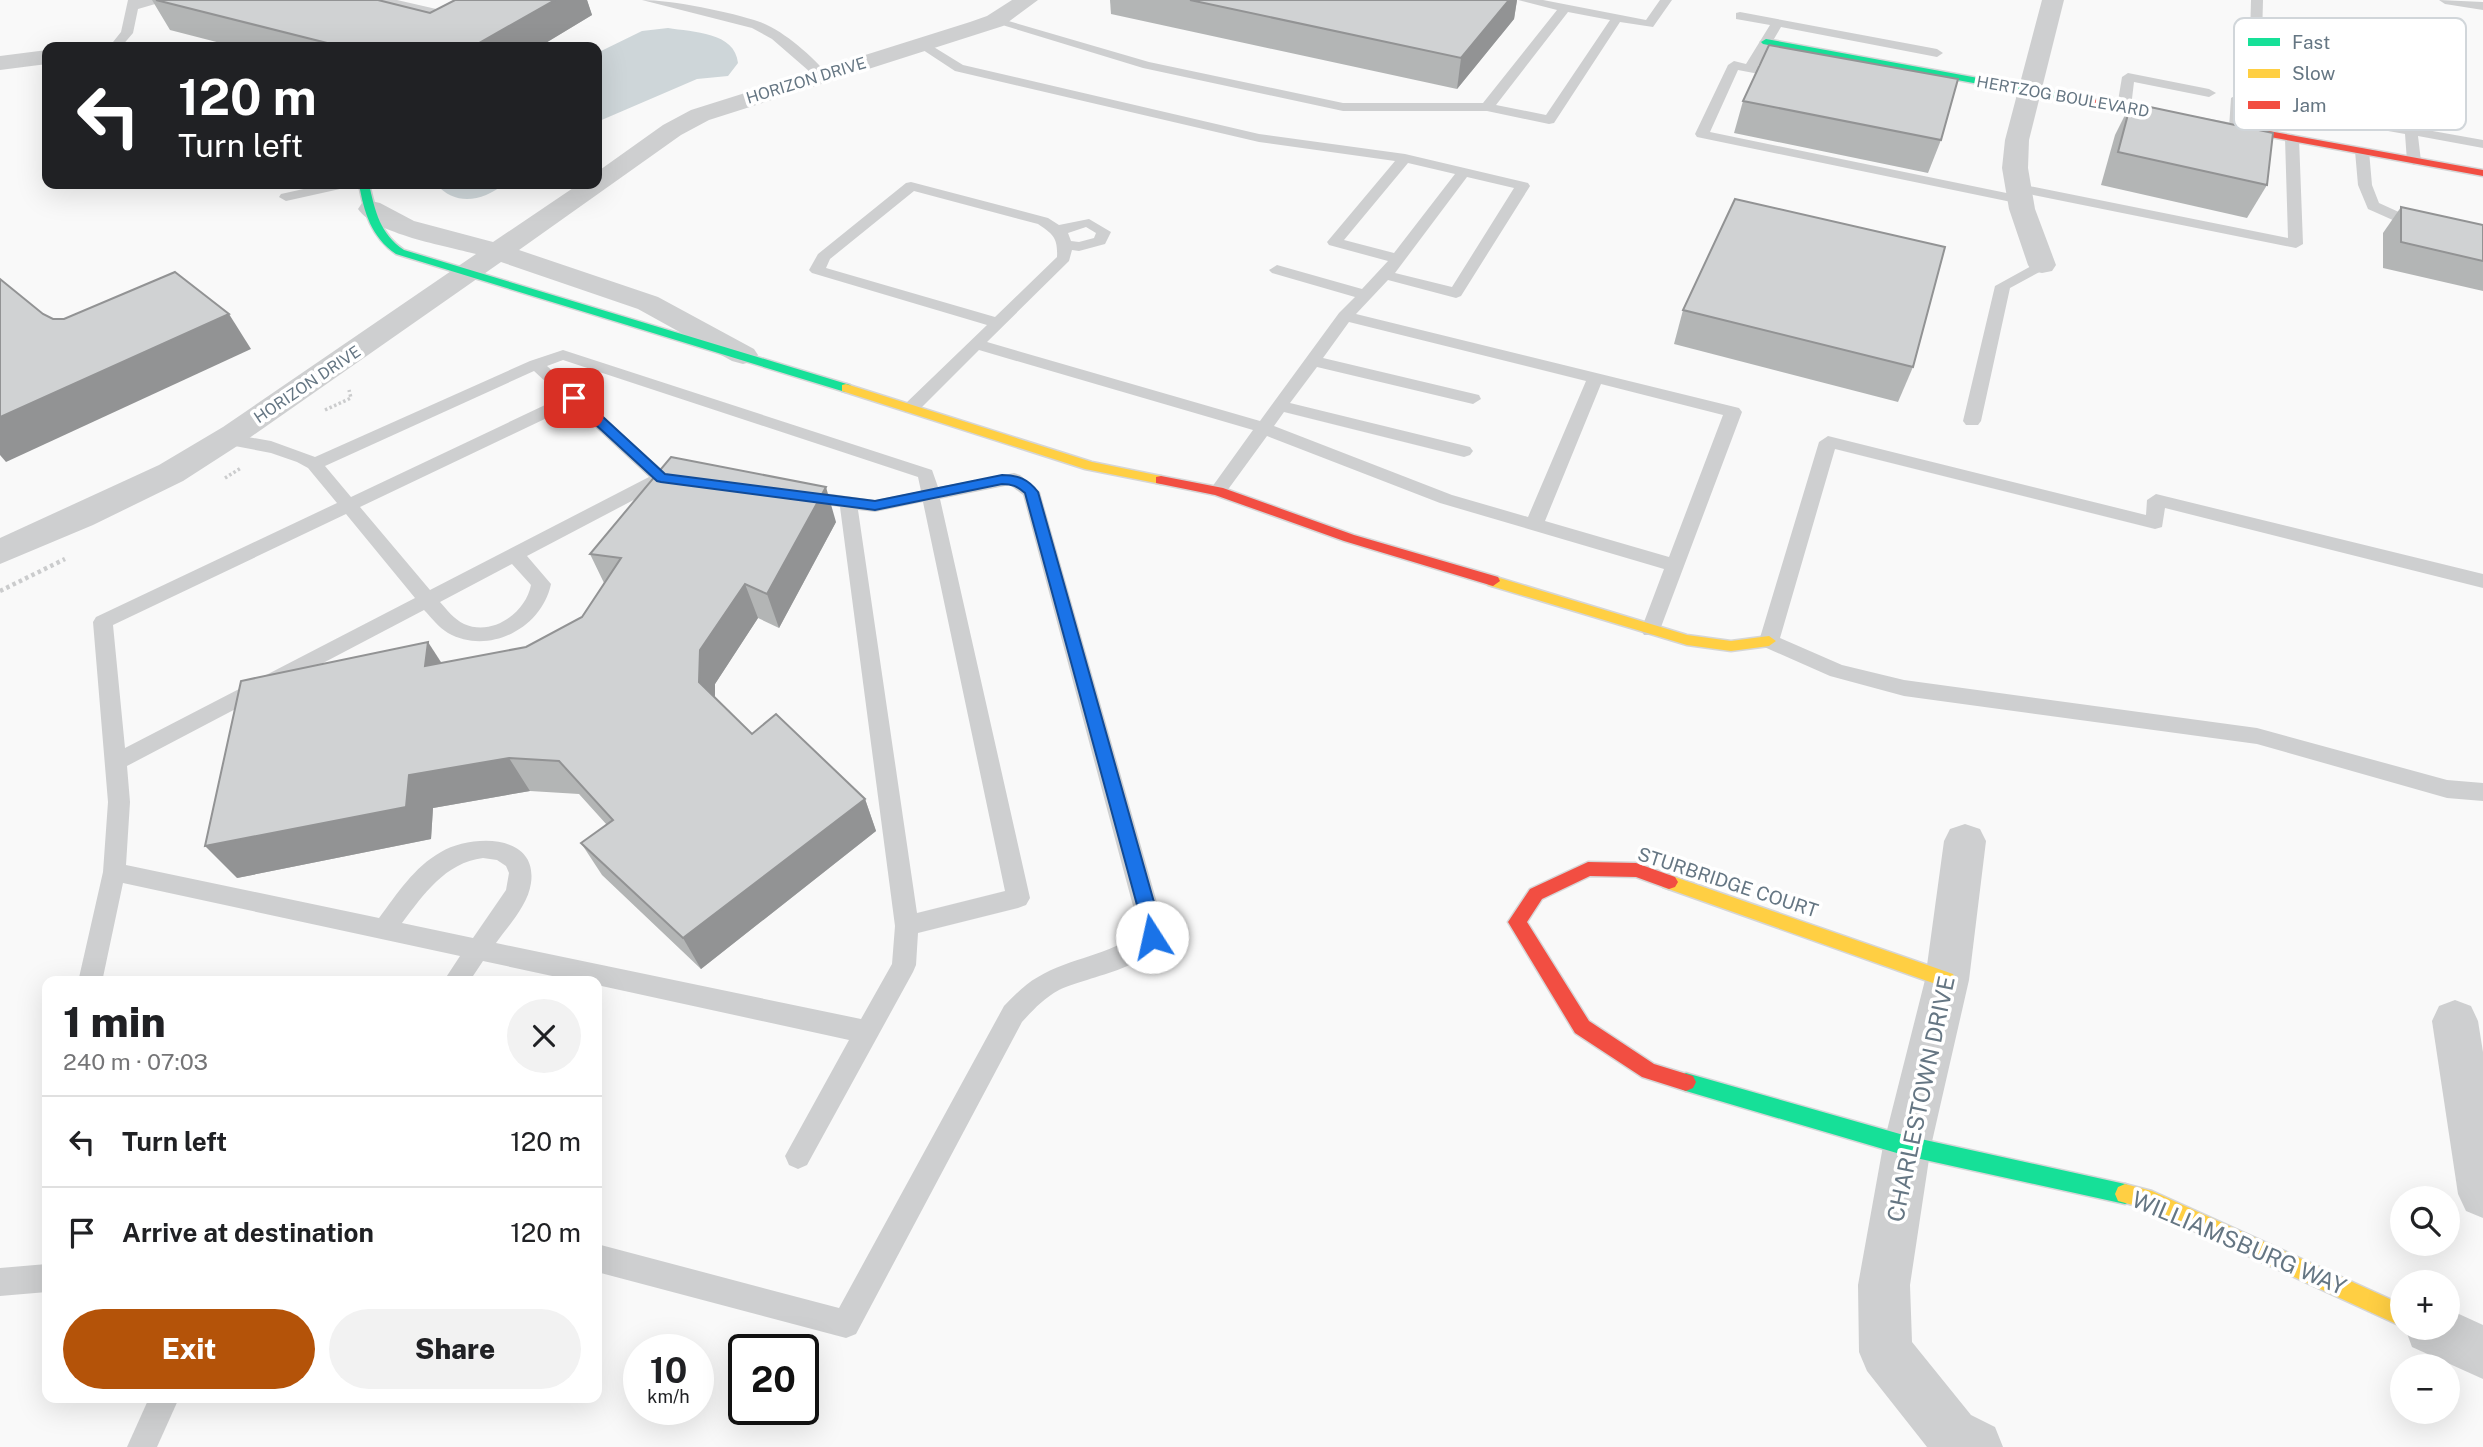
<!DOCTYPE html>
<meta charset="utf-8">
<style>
:root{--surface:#fff;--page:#f2f2f2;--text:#202124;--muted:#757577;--line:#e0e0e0;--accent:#b45309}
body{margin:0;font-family:"Public Sans",sans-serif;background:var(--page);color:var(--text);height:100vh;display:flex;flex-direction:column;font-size:26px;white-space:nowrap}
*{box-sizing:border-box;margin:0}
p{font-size:23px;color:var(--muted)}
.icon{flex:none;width:38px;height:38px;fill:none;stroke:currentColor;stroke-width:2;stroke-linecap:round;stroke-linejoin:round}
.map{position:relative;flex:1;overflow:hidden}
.details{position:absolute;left:42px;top:976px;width:560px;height:427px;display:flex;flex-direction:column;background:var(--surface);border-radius:14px;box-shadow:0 7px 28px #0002}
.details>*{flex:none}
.top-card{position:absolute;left:42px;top:42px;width:560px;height:147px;border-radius:14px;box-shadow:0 7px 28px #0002;background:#202124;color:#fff;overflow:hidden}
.controls{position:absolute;left:2390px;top:1186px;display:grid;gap:14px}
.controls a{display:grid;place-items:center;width:70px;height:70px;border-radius:50%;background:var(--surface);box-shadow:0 7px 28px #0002;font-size:35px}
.speed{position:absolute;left:623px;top:1334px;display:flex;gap:14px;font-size:35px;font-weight:700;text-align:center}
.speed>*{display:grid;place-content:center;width:91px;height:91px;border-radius:50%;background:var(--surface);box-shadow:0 7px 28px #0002;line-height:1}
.speed small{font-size:18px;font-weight:400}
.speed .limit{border:4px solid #111;border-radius:10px;background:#fff;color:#111}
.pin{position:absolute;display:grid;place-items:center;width:60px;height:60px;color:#fff;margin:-30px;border-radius:14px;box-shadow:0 4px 10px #0006}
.me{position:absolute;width:77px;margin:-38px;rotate:350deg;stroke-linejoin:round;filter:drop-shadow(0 0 5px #0008)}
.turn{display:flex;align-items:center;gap:24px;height:147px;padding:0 21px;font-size:32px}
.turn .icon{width:91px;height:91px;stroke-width:2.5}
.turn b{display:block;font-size:49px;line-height:60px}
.round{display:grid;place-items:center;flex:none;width:74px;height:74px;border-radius:37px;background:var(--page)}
.head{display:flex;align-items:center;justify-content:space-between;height:119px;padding:0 21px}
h1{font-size:42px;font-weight:800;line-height:52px}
.primary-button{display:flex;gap:14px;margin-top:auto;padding:14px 21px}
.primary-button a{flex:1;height:80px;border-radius:42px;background:var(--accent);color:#fff;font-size:28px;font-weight:800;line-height:80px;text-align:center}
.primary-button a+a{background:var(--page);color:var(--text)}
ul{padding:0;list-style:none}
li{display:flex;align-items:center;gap:21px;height:91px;padding:0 21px;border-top:2px solid var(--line)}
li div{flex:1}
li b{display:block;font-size:26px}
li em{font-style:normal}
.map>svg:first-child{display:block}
.water{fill:#ced6d9}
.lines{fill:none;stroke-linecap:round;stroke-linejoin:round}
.fast-casing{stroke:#d5d6d7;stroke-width:3}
.slow-casing{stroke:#d5d6d7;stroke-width:3}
.jam-casing{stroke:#d5d6d7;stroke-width:3}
.path-far1{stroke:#cbcccd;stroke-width:3.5;stroke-dasharray:2.5 2.5;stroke-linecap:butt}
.path{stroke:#cbcccd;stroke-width:4.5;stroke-dasharray:3.5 3.5;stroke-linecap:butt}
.lane{fill:#cecfd0;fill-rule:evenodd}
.street{fill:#cecfd0;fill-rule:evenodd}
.fast{fill:#16e098;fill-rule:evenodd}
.slow{fill:#ffcf43;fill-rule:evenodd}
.jam{fill:#f24e42;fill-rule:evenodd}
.wall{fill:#b3b5b5}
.shaded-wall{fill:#929394}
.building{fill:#d0d2d3;stroke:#929394;stroke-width:2}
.route{fill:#1a73e8;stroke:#114b97;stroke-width:2}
.labels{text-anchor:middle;stroke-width:7;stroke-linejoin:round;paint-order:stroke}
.far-street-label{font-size:16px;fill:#657683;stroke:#fff}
.street-label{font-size:19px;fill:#657683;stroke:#fff}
.near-street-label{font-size:23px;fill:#657683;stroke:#fff}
.key{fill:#fff;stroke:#d1d6da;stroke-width:2}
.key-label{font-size:19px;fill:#657683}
</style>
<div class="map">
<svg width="2483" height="1447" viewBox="0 0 2483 1447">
<rect width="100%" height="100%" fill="#f9f9f9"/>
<g class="water">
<path d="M668,28C693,32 735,32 738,63L728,76L697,79L597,122V53L642,31Z"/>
<path d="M436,184H504C483,201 456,207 436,184Z"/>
</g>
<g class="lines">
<g class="fast-casing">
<g id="fast">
<polygon points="1766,39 2076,96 2081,99 2076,102 1763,44 1761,42"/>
<path d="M359,184H369C375,211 380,234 404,250L850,385L852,388L846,392L842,391L396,254C371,237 364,212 359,184Z"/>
<polygon points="1686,1073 1907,1136 2125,1184 2132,1187 2135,1194 2132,1201 2125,1204 1907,1156 1686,1091 1679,1088 1676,1082 1679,1076"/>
</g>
</g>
<g class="slow-casing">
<g id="slow">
<polygon points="846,384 1092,462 1161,476 1168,480 1161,484 1085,469 842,391 842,385"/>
<polygon points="1493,576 1687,635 1731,641 1769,636 1776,641 1769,646 1731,651 1687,645 1488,585 1486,581"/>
<polygon points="1669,875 1953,974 1956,980 1953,986 1947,988 1663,887 1660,882 1663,877"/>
<polygon points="2125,1184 2152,1191 2403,1305 2403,1327 2144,1208 2118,1201 2115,1194 2118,1187"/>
</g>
</g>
<g class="jam-casing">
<g id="jam">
<polygon points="2076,96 2483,170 2483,176 2073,101 2071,99"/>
<polygon points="1161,476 1223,488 1354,535 1498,577 1500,581 1493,586 1344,541 1215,495 1156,483 1156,477"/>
<polygon points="1588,862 1636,863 1675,877 1678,882 1675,887 1669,889 1636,877 1590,876 1542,899 1527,922 1589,1021 1654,1064 1693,1076 1696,1082 1693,1088 1686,1091 1642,1077 1575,1033 1508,922 1530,889"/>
</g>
</g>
<g class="path-far1">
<polyline points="325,410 351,398 349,390"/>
<polyline points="225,478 241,468"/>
</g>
<polyline class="path" points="0,591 65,559"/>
<g class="lane">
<polygon points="128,0 169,0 138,9 133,33 121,47 109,47 121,32"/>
<polygon points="375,0 397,0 445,11 467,0 482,0 447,19"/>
<path d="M642,0C672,0 731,12 760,22C784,31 812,56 828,75L822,79L817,78L772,39L752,28Z"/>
<path d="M1518,0H1543L1646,20L1660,0H1672L1653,27L1620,22L1554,123L1549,124L1487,111H1343L1143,68L989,21L995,17L1149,62L1343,103H1483L1557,10ZM1568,12L1610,20L1546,115L1496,105Z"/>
<polygon points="2251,0 2263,0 2262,37 2256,41 2250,37"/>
<polygon points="2439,0 2483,2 2483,10 2445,4"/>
<polygon points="1740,12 1937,49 1943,53 1937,57 1781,27 1758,66 1790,72 1791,75 1785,79 1738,70 1710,132 2021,196 2028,200 2021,204 1697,137 1695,134 1728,65 1734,61 1746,64 1770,25 1736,19 1736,13"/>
<path d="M2354,20L2447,36L2460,85L2454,89L2366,73L2371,120L2483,140V148L2418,136L2421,161L2414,165L2407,161L2405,134L2360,126L2348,24ZM2361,29L2437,42L2446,80L2365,65Z"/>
<path d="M924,41L963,65L1259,134L1405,154L1528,183L1530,186L1461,296L1456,298L1388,280L1356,314L1739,408L1742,412L1658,635H1644L1641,630L1664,569L1440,503L1267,436L1224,495H1212L1209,491L1212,487L1253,430L979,350L917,412H905L902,408L905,404L987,325L812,273L809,270L818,254L906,183L911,182L1048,218L1059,225L1089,219L1111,232L1105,244L1079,251L1072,250L1069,261L987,342L1260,421L1339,313L1355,297L1272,273L1269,270L1277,265L1362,289L1388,261L1329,245L1327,242L1395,161L1259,142L955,71L920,48V42ZM1408,163L1455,174L1394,253L1344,240ZM1467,177L1514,188L1452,287L1395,273ZM914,191L1038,224C1053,234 1058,238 1057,257L995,317L826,268L830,259ZM1086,227L1096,233L1094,238L1079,242L1071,241L1068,233ZM1349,322L1586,381L1528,517L1452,495L1274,426L1284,412L1464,457L1470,455L1473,451L1470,447L1290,403L1317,367L1473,404L1481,399L1479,395L1323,358ZM1601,384L1723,415L1669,557L1545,521Z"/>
<polygon points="2128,73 2209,89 2216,93 2209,97 2134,82 2131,107 2124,111 2117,107 2122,77"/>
<polygon points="2238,94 2325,110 2332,114 2325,118 2244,103 2243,128 2236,132 2229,128 2231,98"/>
<polygon points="2292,134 2299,138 2303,244 2296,248 2019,192 2012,188 2019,184 2288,238 2285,138"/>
<polygon points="2362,147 2369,151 2372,185 2379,203 2423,223 2425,226 2423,229 2413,229 2368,209 2358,185 2355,151"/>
<polygon points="326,184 351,184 349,187 286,201 279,197 281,194"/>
<polygon points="2042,260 2047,262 2050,265 2047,268 2010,288 1981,421 1978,425 1966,425 1963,421 1995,286"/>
<path d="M563,350L932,470L938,487L1014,473L1020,475L1040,492L1164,927C1164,967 1087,976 1059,990C1044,998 1033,1010 1022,1022L856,1334L846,1338L597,1272V1244L839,1308L1004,1006C1015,995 1025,984 1038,977C1071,957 1109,956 1140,932L1023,495L1010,485L940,499L1030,898L1026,905L1018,908L918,933L916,965L913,972L807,1165L798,1169L789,1165L785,1156L849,1040L597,985V982H580L483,961L469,982H443L460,956L123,883L102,982H78L103,872L108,802L93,622L96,617L337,503L308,468L297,462L271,453L219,443L216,439L219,435L225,433L271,441L315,457L530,361ZM563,360L918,477L921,491L875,500L802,490L793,496L802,502L840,507L895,926L892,964L861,1019L496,943C509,925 528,905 531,883C538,832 470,835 441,852C414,867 397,894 379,918L126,865L130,802L127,766L424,610C432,618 438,627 448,633C489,656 542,628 551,584L527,556L664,484L679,483L682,479L679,475L666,473L547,366ZM534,371L562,397L351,497L325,466ZM572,406L649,477L430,590L360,507ZM923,502L1005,891L917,913L858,510L875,512ZM346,514L415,598L125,748L113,625ZM512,564L531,585C526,612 493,637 464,624C454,619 447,610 440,602ZM483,858L497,860L506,866L509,873L506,890L473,938L402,923C424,894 445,863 483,858Z"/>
<polygon points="1828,436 2146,515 2147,500 2156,494 2483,574 2483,588 2165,508 2162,527 2155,529 1835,449 1780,638 1842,665 1904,680 2257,728 2447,780 2483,783 2483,801 2447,798 2257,744 1904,696 1830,676 1762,646 1759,641 1819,442"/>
<polygon points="47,1264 47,1292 0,1296 0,1268"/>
<polygon points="149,1398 179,1398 157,1447 127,1447"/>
</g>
<g class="street">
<path d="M1012,0H1038L1003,26L709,120L681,135L519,250L658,297L754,349L758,355L754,361L743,364L732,361L638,309L501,262L245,441L183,481L93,525L0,564V538L159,465L223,427L476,254C446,246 375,234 358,209L362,203L371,201L380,203L414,221L493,242L579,184H597V172L663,125L691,110L970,22L987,16Z"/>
<polygon points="2042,0 2064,0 2029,140 2028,168 2035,209 2056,265 2052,271 2042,273 2032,271 2028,265 2009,209 2002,168 2005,140"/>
<polygon points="47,50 47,64 0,70 0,56"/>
<polygon points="1965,824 1980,829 1986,841 1969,980 1931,1146 1910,1285 1912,1342 1971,1415 1995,1427 2003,1447 1927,1447 1867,1371 1859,1352 1858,1285 1883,1146 1925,980 1944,841 1950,829"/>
<polygon points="2455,1000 2471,1006 2478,1021 2483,1052 2483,1218 2466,1211 2458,1194 2432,1021 2439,1006"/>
<polygon points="2448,1309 2483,1325 2483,1379 2412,1347 2405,1328 2448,1328"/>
</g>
<use href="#fast" class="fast"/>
<use href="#slow" class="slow"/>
<use href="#jam" class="jam"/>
</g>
<g class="wall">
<polygon points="152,0 378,0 430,13 455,0 587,0 592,15 539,47 236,47 170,30"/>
<polygon points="1110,0 1517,0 1514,19 1457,89 1111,14"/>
<polygon points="1743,101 1941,140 1928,173 1734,133"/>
<polygon points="2131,103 2267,185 2247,218 2101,185 2115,135"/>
<polygon points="2401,207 2483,225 2483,291 2383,268 2383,233"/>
<polygon points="1683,310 1913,367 1898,402 1674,344"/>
<polygon points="836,522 779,628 758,618 715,684 715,698 752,734 865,799 876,831 701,969 602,875 581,843 607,825 579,794 530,791 433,808 431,839 237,878 442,663 526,647 582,617 604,583 590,554"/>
</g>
<g class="shaded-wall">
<polygon points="555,0 587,0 592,15 539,47 472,47"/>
<polygon points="1509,0 1517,0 1514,19 1457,89 1461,58"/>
<polygon points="229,314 251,349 6,462 0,455 0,417"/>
<polygon points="826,487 836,522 779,628 767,594"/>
<polygon points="745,584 758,618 715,684 715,716 699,682 700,650"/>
<polygon points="428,642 450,676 425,666"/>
<polygon points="509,758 530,791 433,808 431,839 237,878 205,846 409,775"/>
<polygon points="865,799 876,831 701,969 683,938"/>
</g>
<g class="building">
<polygon points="156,0 378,0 430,13 455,0 555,0 472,47 343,47"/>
<polygon points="1190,0 1509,0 1461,58"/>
<polygon points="1769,45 1958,79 1941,140 1743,101"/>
<polygon points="2131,103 2273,133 2267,185 2118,152"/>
<polygon points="1735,199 1945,247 1913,367 1683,310"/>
<polygon points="2401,207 2483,225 2483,261 2401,242"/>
<polygon points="175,272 229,314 0,417 0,279 43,314 53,319 64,319"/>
<polygon points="671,457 826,487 767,594 745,584 700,650 699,682 752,734 776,714 865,799 683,938 581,843 613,820 559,761 509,758 409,775 406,807 205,846 241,681 428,642 425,666 526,647 582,617 621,558 590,554"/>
</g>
<path class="route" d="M574,394L579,395L665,474L875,501L1002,475C1018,475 1028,479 1038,492L1161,927L1158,943L1152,945L1145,943L1143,927L1025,493C1017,486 1012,484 1002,484L875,510L661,482L657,481L570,401V395Z"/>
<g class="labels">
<g class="far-street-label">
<text transform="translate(806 80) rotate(-17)" y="6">HORIZON DRIVE</text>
<text transform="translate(2063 96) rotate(10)" y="6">HERTZOG BOULEVARD</text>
<text transform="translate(307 384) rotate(-34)" y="6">HORIZON DRIVE</text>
</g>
<g class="street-label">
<text transform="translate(1728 882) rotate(18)" y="7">STURBRIDGE COURT</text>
</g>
<g class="near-street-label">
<text transform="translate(1921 1099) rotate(-78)" y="8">CHARLESTOWN DRIVE</text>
<text transform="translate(2239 1243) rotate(23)" y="8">WILLIAMSBURG WAY</text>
</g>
</g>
<rect x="2234" y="18" width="232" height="112" rx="10" class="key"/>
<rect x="2248" y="38" width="32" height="8" fill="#16e098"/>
<rect x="2248" y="69" width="32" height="9" fill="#ffcf43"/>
<rect x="2248" y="101" width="32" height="8" fill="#f24e42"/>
<g class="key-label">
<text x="2292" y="49">Fast</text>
<text x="2292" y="80">Slow</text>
<text x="2292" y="112">Jam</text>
</g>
</svg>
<div class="controls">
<a><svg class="icon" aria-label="search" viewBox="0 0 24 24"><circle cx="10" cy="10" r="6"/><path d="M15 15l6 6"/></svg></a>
<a>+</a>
<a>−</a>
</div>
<div class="speed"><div>10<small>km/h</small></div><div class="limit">20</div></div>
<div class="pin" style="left:574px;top:398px;background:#d93025"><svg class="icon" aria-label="arrive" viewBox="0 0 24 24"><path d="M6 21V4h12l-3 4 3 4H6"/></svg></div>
<svg class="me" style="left:1152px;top:937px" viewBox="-20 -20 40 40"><circle r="19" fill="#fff"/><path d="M0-13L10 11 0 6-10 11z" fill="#1a73e8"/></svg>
<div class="top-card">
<div class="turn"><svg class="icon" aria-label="left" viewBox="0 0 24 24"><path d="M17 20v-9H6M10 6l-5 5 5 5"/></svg><div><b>120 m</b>Turn left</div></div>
</div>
<section class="details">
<div class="head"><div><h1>1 min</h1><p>240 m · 07:03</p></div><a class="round"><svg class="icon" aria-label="close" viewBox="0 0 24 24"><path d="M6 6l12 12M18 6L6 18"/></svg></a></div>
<ul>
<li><svg class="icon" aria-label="left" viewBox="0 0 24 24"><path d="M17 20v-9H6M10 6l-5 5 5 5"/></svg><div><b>Turn left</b></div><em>120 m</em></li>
<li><svg class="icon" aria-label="arrive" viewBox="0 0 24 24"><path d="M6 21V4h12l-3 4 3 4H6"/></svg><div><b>Arrive at destination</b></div><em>120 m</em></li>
</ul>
<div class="primary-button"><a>Exit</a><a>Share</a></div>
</section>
</div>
